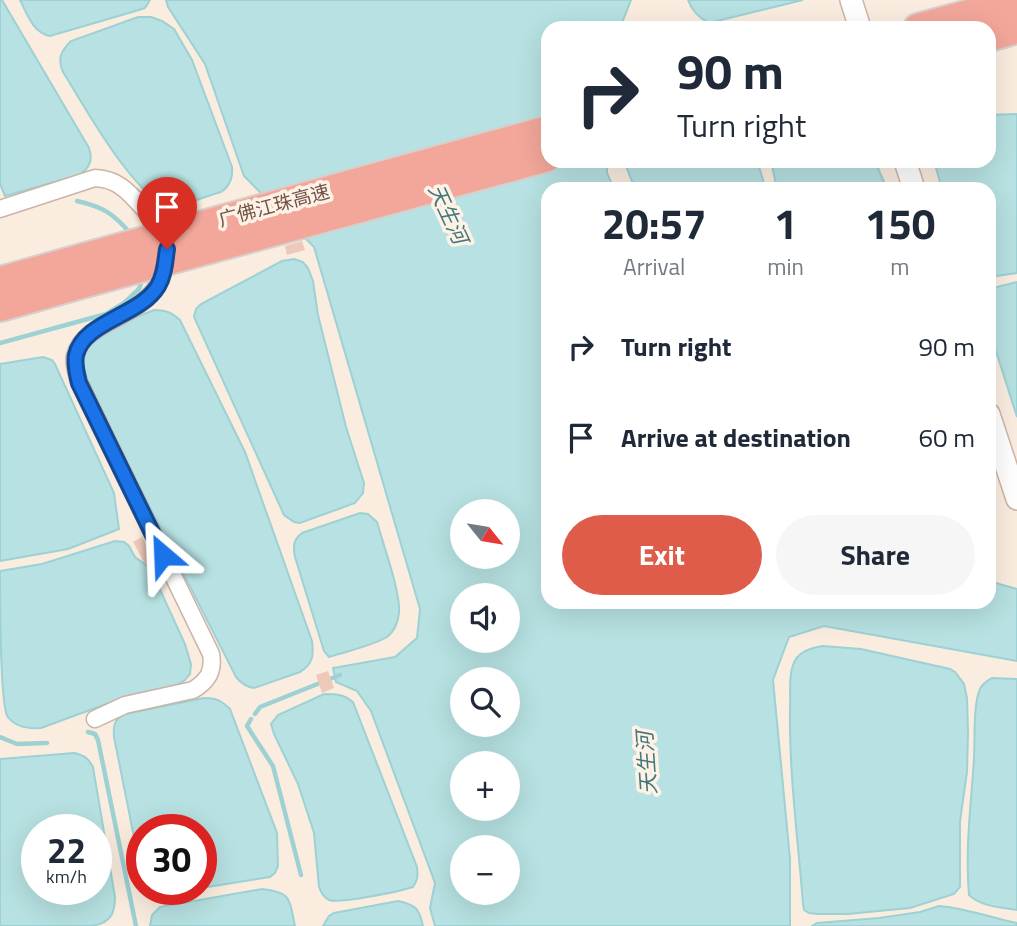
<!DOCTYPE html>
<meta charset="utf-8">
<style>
:root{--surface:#fff;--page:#f6f6f7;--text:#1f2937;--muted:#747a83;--accent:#df5c4b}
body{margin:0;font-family:"Titillium Web","Noto Sans SC",sans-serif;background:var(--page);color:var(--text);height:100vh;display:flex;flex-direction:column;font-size:26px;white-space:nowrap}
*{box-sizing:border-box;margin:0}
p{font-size:23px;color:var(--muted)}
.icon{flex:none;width:38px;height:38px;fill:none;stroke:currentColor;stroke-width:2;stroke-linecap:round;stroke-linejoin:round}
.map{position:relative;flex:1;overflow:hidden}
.drawer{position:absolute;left:541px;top:182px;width:455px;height:427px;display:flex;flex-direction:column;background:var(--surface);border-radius:21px;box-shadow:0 7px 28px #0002}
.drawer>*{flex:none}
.guide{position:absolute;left:541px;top:21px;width:455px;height:147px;border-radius:21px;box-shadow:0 7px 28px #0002;background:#fff;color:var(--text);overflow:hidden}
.needle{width:46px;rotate:120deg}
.buttons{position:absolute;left:450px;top:499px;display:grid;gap:14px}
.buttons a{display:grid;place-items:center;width:70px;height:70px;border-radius:50%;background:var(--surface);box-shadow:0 7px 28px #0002;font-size:35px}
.speed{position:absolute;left:21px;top:814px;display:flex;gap:14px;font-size:35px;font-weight:700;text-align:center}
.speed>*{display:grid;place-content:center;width:91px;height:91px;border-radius:50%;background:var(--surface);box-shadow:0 7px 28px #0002;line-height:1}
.speed small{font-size:18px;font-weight:400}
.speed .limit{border:10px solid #d22;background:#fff;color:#111}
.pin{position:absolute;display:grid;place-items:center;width:60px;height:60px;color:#fff;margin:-72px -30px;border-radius:50% 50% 50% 0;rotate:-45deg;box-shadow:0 0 7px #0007}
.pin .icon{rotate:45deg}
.me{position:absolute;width:77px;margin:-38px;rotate:334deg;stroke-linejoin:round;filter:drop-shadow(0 0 5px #0008)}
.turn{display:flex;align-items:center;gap:24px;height:147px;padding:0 21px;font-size:32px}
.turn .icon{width:91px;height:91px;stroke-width:2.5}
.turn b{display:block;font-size:49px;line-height:60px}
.eta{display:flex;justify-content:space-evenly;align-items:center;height:119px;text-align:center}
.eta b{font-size:42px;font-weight:700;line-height:49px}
.action{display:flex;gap:14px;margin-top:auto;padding:14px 21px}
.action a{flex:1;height:80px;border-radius:42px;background:var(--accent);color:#fff;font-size:28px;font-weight:700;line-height:80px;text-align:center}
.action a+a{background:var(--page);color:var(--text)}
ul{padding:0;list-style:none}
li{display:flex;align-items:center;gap:21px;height:91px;padding:0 21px}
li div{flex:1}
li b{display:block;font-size:26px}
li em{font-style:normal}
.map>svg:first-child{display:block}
.water{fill:#b7e1e2;stroke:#9dd1d3;stroke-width:2;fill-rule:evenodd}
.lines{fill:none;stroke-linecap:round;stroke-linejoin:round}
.stream{stroke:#9dd1d3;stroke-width:4.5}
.building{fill:#eec9ba}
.street-casing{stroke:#cab4a8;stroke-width:19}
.secondary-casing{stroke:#cfb5a8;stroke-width:24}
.highway-casing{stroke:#d7cfcc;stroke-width:32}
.street{stroke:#fff;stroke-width:16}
.secondary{stroke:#fff;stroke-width:21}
.highway{stroke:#f2a79a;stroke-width:28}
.highway-bridge-casing{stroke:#d7cfcc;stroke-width:32;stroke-linecap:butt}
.highway-bridge{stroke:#f2a79a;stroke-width:28}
.route-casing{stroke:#114b97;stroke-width:18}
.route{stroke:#1a73e8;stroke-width:12}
.labels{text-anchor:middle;stroke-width:7;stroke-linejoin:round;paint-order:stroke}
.street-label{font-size:19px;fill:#705349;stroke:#fef2e6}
.water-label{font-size:21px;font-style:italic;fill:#42787b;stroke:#fef2e6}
</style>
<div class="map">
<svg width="1017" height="926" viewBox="0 0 1017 926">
<rect width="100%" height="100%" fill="#faede0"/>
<g class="water">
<path d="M0,0H2L89,148C93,160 90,168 79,175L5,196L0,184Z"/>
<path d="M20,0H150L145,8L139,10L50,36C33,33 27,14 20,0Z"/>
<path d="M166,0H631L620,28H548V161H607V173L614,189H548V602H989V581L1017,589V661L824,626L789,637L773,680L790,859V926H435L430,908L435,883L371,711L357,691L336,682L333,668L395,657L417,638L420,609L314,247L244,176L205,64L168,7ZM462,511H508V556H462ZM462,595H508V640H462ZM462,679H508V724H462ZM462,763H508V808H462ZM462,847H508V892H462Z"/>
<path d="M688,0H803L709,23C699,18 692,11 688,0Z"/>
<path d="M138,17H151L162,21L174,29L192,60L232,167C233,178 230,186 221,192C209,195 185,205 174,206C139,208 81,100 63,72C57,59 61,51 71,41Z"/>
<polygon points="1017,114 1017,273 989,277 989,189 942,189 934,161 989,161 989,115"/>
<polygon points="624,161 757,161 766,189 635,189"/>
<polygon points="771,161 875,161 887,189 777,189"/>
<polygon points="294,259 303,262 308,268 313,281 318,315 346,427 364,483 363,493 355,503 300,523 294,522 284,515 194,317 196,309 201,304 282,261"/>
<polygon points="1017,282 1017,417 989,329 989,289"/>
<path d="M154,310C165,310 171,312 180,320L245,452L312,641C314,655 313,664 300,672L254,688C246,687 241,683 236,677L85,380C84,370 82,360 86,351C94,331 135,318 154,310Z"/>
<polygon points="43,357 52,360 55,364 114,493 119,529 68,549 0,561 0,364"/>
<path d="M360,513L368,514L377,522C383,544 401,593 399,613C398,623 395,631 387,637C372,646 347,651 329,657L324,651L295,557C293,546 293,540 302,533Z"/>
<path d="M115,541L124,542L129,546L135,557L150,568L185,644L191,664L190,674L185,680L177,685L131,695L41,728C29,729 15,727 7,716C0,697 0,599 0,571L42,564Z"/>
<path d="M823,646L861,649L950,669L955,672L964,684L967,698L968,732L967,772L960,821V887L954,894L910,908L848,914H818L809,913L804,910L803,904C798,839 789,774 790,709C791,695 788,678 793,665C797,652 810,648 823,646Z"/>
<path d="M992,678L1017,679V910C1000,907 982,907 969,895C965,849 971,805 974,759C975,741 973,704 980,689C983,683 987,681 992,678Z"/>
<path d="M324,694C336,694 343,694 353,702L417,867C418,875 418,880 413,887C401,891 339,904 329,900C323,897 321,892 319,887L314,833L298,784L274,734L271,724L278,715Z"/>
<path d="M204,698C216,698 221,700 230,709L277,833L278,866L275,873L270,877L201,888V830H142V877L114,737C113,726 114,719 125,714Z"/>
<path d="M74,753C84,755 88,758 93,767L115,897C115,915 110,923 91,926H0V759ZM37,830H96V889H37Z"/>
<path d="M262,889C292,892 289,899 295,926H150L152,915L160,907Z"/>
<path d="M398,901C416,905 419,908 423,926H323L329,916L334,913Z"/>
<path d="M939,906C966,908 991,918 1017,923V926H812L817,923L879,918L920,912Z"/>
</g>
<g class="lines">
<g class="stream">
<path d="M77,201C103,207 113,213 131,234"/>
<polyline points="0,343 106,314 124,303 139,289 143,277"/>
<polyline points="255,714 260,707 340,675"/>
<polyline points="251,719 247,726 273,766 301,875"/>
<polyline points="88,732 95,734 98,740 136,926"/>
<polyline points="0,737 17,744 47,743"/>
</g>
</g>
<g class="building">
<polygon points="302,241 305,250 287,255 285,246"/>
<polygon points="142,537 154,560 145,564 133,542"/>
<polygon points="328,671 334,688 322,693 316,675"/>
</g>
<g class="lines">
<g class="street-casing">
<path id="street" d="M0,209L95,178C118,179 129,192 144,209C158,224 168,241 165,262C159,320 85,315 75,356C73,364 77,374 79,382L211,654C214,671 208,681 193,690L125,705L95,719"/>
</g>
<g class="secondary-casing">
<g id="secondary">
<polyline points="851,0 860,28"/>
<polyline points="905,161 914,189"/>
<polyline points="989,414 1017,499"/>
</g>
</g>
<g class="highway-casing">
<g id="highway">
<polyline points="918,28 1017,1"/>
<polyline points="989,37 1017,29"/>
<polyline points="0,281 86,257"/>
<polyline points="0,307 92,281"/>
</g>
</g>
<use href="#street" class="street"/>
<use href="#secondary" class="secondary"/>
<use href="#highway" class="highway"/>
<g class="highway-bridge-casing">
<g id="highway-bridge">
<polyline points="86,257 548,130"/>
<polyline points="92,281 548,157"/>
</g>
</g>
<use href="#highway-bridge" class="highway-bridge"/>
</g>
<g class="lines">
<g class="route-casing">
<path id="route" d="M163,555L79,383C77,374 74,364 76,355C84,321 140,316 158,286C165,274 165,262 167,249"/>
</g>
<use href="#route" class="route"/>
</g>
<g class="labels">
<g class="street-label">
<text transform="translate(274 205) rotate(-15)" y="7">广佛江珠高速</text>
</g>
<g class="water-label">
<text transform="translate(448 214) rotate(65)" y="7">天生河</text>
<text transform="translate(647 763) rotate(-94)" y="7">天生河</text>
</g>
</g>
</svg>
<div class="buttons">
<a><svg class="needle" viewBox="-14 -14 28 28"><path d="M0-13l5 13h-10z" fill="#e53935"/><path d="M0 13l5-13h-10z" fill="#747a83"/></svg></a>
<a><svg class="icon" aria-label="sound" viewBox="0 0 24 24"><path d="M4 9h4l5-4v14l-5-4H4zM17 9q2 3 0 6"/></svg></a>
<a><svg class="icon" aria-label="search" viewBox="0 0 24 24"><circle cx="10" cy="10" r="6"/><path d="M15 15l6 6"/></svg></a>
<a>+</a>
<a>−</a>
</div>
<div class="speed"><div>22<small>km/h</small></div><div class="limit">30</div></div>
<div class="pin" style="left:167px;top:249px;background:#d93025"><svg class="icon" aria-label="arrive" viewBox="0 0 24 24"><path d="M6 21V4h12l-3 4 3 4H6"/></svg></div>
<svg class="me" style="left:163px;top:555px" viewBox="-20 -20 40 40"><path d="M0-17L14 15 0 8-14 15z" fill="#1a73e8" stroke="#fff" stroke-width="4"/></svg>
<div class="guide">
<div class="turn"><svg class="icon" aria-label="right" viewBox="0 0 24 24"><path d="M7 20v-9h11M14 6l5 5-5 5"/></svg><div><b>90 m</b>Turn right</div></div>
</div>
<section class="drawer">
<div class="eta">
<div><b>20:57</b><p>Arrival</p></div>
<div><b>1</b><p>min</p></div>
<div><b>150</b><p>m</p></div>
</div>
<ul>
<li><svg class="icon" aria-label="right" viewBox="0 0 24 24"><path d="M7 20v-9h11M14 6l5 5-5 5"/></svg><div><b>Turn right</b></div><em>90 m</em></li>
<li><svg class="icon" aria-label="arrive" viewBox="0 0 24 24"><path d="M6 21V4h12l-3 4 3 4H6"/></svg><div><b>Arrive at destination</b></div><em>60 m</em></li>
</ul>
<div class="action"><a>Exit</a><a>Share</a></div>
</section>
</div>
